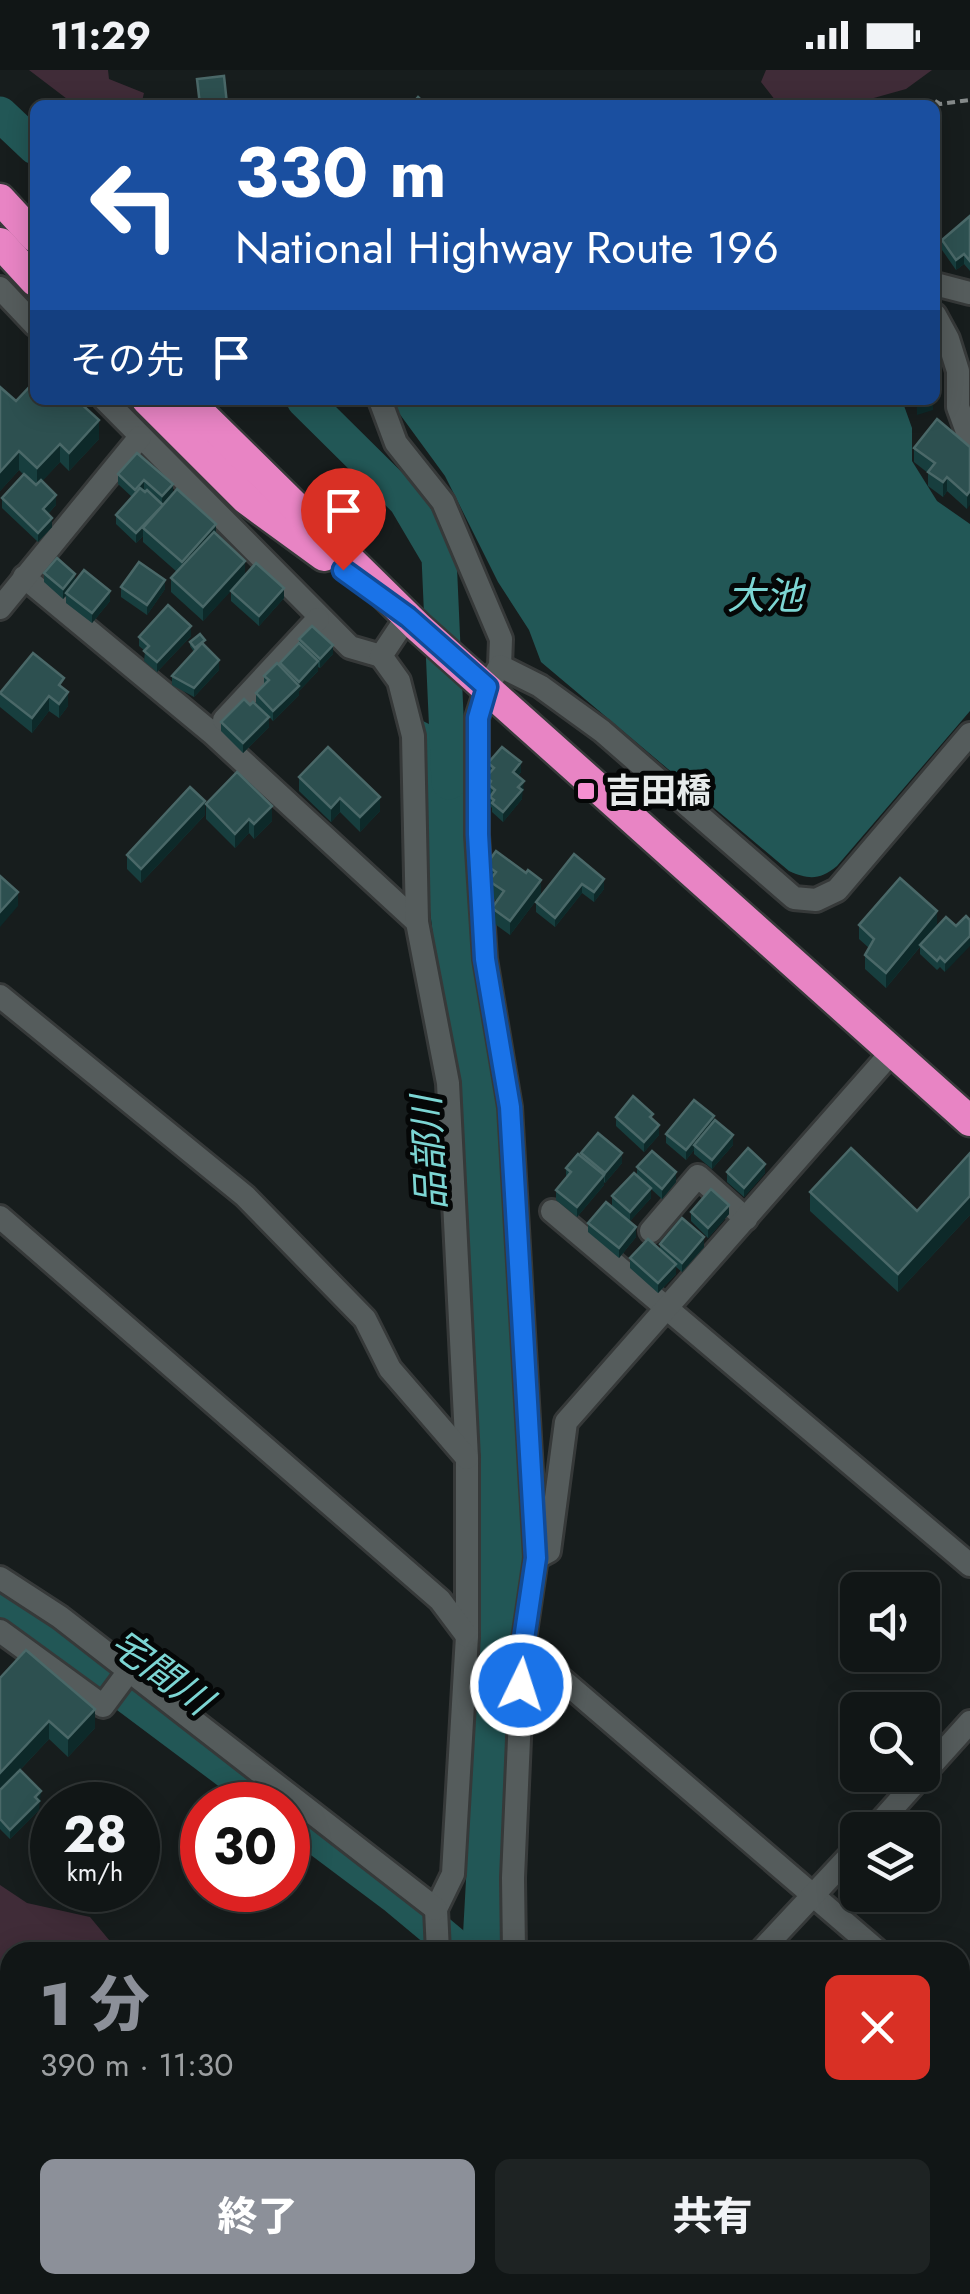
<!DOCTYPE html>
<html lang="ja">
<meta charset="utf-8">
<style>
:root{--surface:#111616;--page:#1e2323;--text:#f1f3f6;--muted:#9c9fa1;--line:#303535;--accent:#8c9099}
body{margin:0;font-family:Jost,"Noto Sans JP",sans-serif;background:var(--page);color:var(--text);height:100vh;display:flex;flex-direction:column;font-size:38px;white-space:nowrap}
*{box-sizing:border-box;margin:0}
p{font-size:32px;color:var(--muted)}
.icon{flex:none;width:55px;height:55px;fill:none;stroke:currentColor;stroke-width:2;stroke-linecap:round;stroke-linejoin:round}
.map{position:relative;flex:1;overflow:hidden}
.details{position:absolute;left:0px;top:1872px;width:970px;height:352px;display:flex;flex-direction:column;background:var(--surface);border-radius:30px 30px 0 0;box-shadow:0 5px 25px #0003,0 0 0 2px var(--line)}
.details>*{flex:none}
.hud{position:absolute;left:30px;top:30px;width:910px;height:305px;border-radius:15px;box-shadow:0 5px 25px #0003,0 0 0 2px var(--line);background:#1a4fa0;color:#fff;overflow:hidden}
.fabs{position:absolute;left:840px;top:1502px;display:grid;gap:20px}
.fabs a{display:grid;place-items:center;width:100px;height:100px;border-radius:15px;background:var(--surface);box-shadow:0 5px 25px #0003,0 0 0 2px var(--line);font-size:50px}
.speed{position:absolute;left:30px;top:1712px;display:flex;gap:20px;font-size:50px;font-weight:700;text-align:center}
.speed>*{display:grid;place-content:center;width:130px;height:130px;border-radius:50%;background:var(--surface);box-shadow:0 5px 25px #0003,0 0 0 2px var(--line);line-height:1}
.speed small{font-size:25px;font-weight:400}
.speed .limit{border:15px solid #d22;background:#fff;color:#111}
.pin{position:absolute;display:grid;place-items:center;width:85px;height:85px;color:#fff;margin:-102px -42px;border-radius:50% 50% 50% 0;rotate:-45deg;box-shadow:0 0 10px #0007}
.pin .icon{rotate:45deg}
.me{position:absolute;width:110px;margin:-55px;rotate:4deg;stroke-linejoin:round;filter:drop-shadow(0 0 8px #0008)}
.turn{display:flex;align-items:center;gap:35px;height:210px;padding:0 40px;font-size:45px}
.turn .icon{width:130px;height:130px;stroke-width:2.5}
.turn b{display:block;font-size:70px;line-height:85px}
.then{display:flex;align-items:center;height:95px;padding:0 40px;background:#0003;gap:20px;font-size:38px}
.round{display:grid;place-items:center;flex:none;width:105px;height:105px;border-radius:15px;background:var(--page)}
.headline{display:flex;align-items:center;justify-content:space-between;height:170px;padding:0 40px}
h1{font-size:60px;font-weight:800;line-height:75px;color:var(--accent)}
.action{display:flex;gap:20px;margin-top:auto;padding:20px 40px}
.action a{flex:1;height:115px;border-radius:15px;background:var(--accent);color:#fff;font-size:40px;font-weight:800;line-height:115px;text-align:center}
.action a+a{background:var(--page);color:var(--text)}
.status{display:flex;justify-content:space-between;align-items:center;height:70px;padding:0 50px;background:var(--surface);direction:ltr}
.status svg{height:28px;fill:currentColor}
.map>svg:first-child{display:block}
.green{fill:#402c38}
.water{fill:#225756}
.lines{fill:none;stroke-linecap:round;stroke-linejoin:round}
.river{stroke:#225756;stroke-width:35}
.minor-casing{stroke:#363939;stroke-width:28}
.highway-casing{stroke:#363939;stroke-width:35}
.path{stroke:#858a8a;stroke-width:4;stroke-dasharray:8 5;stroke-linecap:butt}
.minor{stroke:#555c5c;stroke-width:22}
.highway{stroke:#e884c4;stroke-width:30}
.wall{fill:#173e3e}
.shaded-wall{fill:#0d2929}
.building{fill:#2d5050;stroke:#4a6868;stroke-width:2.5}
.route-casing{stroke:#114b97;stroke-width:25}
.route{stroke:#1a73e8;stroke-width:18}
.poi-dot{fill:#f590d1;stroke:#050707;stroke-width:4}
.labels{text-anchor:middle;stroke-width:10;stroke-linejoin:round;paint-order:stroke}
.poi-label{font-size:35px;font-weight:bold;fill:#e6eaea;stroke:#050707;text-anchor:start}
.water-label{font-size:38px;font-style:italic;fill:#7cd5d3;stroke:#050707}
</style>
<div class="status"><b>11:29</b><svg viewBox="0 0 49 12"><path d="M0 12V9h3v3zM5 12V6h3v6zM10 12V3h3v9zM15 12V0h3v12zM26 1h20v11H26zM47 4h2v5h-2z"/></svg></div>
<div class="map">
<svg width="970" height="2224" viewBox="0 0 970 2224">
<rect width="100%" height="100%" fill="#171d1d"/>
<g class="green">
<polygon points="29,0 108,0 109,9 144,23 141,35 75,35"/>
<polygon points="766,0 932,0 906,19 863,31 863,35 779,35 761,12"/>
<polygon points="0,1815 27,1833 90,1847 119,1882 10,1882 10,2215 115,2215 131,2224 0,2224"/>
</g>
<g class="water">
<path d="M396,330H902L912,358V391L937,431L970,454V641L837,796C820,810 809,810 789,801L541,592L529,560L498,512L445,406L396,339Z"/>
<polygon points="423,651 468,674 503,1048 524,1436 511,1882 462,1882 467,1792 467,1672 442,944 427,814"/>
</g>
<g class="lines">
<g class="river">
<polyline points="0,44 35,77"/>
<polyline points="304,330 406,431 439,487 449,712"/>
<polyline points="0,1538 74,1586 273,1735"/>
<polyline points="288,1746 396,1827 462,1882"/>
</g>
<g class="minor-casing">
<g id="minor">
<polyline points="935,214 970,223"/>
<polyline points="0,218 35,255"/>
<polyline points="935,245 948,269 958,301 958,337 970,370"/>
<polyline points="105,330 350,577 381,586"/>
<polyline points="380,330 396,373 443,432 501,569 500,596 487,617 477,648 477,765 485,889 510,1037 536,1488 523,1576 513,1808 514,1882"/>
<polyline points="24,507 212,663 417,852"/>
<polyline points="0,538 140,367"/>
<polyline points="407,547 381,586 399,611 413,666 417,852 448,1013 467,1388 467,1566 453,1804 436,1839 438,1882"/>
<polyline points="500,596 540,616 602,661 794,828 816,830 837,820 970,664"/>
<polyline points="224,650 318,549"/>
<polyline points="0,926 245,1126 365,1249 390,1299 467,1388"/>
<polyline points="552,1141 970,1495"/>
<polyline points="0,1147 440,1530 467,1566"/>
<polyline points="651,1161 698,1106 746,1149"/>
<polyline points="536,1488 549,1481 566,1352 891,983"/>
<polyline points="0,1508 60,1547 436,1839"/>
<polyline points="0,1561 103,1636 129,1601"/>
<polyline points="523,1576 879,1882"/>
<polyline points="873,1760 970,1652"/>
<polyline points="760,1882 858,1777"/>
<polyline points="960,1953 970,1962"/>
<polyline points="481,2215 483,2224"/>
<polyline points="565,2215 567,2224"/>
<polyline points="587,2215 589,2224"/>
<polyline points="745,2215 755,2224"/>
<polyline points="703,2224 733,2215"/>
</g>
</g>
<g class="highway-casing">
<g id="highway">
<polyline points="0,129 35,167"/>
<polyline points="0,173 35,211"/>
<polyline points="147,330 246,429 324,486"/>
<polyline points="187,330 418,557 970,1051"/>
</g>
</g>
<polyline class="path" points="935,31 940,34 970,30"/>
<use href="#minor" class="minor"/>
<use href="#highway" class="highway"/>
</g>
<g class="wall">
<polygon points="970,146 970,201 964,194 956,200 942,180 942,170"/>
<polygon points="0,317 16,331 99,369 69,401 60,392 42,411 56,435 48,444 52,457 38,472 2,438 2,428 24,405 19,400 0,421"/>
<polygon points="970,377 967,439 947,421 943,427 928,416 928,403 914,392 914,378"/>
<polygon points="137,383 173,424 216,465 245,505 284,528 259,556 231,531 231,521 236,515 203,551 171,522 171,508 177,502 143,472 143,466 136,473 116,454 116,445 132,427 118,414 118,404"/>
<polygon points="44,503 75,511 110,531 92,553 66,533 66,526 63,529 44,512"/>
<polygon points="121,517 165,519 147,545 121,527"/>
<polygon points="191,566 157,602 144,591 145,581 139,576 139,567"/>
<polygon points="299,569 333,584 320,598 318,597 318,601 299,621 299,625 273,651 256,633 256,623 264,615 264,606 280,596 280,593 299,573"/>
<polygon points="190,572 205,575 219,600 194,627 172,615 172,606 194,582 190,576"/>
<polygon points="64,618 68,636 59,648 49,641 32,663 0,637 0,623"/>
<polygon points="221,652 269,657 243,683 221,661"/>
<polygon points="488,693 521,702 518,706 524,720 522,722 522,729 503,752 492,742 492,738 490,736 490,726 489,719 486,717 486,707 489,704"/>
<polygon points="299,707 380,741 360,762 340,742 331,752 299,721"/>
<polygon points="206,734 272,751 254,769 249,763 235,778 206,749"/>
<polygon points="205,745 141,813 127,799 127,785"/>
<polygon points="574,784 604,819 594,832 582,823 555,857 536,842 536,832"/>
<polygon points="486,795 541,824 510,865 492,852 492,838 497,831 489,825 489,812 486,809"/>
<polygon points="946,847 945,902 940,897 937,900 920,884 920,877 886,918 865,899 865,885 869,878 859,869 859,855 937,856"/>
<polygon points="616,1047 653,1050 659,1065 644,1082 616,1056"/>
<polygon points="714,1051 733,1075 712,1099 694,1084 694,1080 686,1090 666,1073 666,1064"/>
<polygon points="581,1083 622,1093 605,1113 604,1112 604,1115 577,1147 556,1130 556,1120 566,1108 566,1098 581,1086"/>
<polygon points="970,1083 970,1145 898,1222 810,1141 810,1122 917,1141"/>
<polygon points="637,1097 676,1112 662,1129 651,1119 651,1128 630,1151 612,1136 612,1126 637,1106"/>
<polygon points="727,1102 765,1103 744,1127 727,1112"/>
<polygon points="691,1142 729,1144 708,1168 691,1151"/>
<polygon points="588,1153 636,1167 619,1188 588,1162"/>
<polygon points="660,1174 704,1177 682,1202 676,1197 676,1204 658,1223 630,1198 630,1188 660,1180"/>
<polygon points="0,1608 95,1658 68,1687 49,1669 20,1700 41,1731 39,1733 39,1740 10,1769 0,1759"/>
<polygon points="763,2215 817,2215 809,2224 773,2224"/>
</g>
<g class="shaded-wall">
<polygon points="964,184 964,194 956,200 956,190"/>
<polygon points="933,330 933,340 917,345 917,335"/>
<polygon points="99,350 99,369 69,401 69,383"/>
<polygon points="60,374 60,392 37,417 37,398"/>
<polygon points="19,381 19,400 0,421 0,402"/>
<polygon points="947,407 947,421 943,427 943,412"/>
<polygon points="144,410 144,419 135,429 135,420"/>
<polygon points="173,414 173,424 143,458 143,466 136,473 136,463 162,435 162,426"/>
<polygon points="970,421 970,435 967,439 967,425"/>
<polygon points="56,425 56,435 43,449 43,439"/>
<polygon points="52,448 52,457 38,472 38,463"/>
<polygon points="216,454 216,468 182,507 182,492"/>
<polygon points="245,491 245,506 203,551 203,537"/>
<polygon points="75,504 75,514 63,529 63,519"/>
<polygon points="165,510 165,519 147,545 147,535"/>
<polygon points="284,518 284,528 259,556 259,546"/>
<polygon points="110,521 110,531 92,553 92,543"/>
<polygon points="191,556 191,566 157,602 157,592"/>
<polygon points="333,575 333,584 320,598 320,589"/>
<polygon points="219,590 219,600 194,627 194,618"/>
<polygon points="318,591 318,601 299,621 299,625 273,651 273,641 299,616 299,612"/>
<polygon points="68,622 68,636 59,648 59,634"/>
<polygon points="49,626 49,641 32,663 32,648"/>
<polygon points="269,647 269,657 243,683 243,673"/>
<polygon points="521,692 521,702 513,712 513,702"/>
<polygon points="524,711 522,729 503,752 503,742"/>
<polygon points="380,727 380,741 360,762 360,747"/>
<polygon points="340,728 340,742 331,752 331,738"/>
<polygon points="205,731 205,745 141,813 141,799"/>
<polygon points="272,736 272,751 254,769 254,754"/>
<polygon points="249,749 249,763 235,778 235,764"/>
<polygon points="604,809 604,819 594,832 594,822"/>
<polygon points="541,810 541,824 510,865 510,851"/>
<polygon points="582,814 582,823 555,857 555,848"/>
<polygon points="18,822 18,836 0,857 0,842"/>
<polygon points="937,841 937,856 886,918 886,903"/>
<polygon points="970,866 970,876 945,902 945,892"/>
<polygon points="714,1046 714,1056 694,1075 694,1080 686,1090 686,1080"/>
<polygon points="659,1055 659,1065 644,1082 644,1072"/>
<polygon points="733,1065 733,1075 712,1099 712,1090"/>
<polygon points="622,1083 622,1093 605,1113 605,1103"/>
<polygon points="765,1094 765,1103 744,1127 744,1118"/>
<polygon points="676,1102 676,1112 662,1129 662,1119"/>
<polygon points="604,1105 604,1115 577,1147 577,1137"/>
<polygon points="651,1118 651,1128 630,1151 630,1142"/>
<polygon points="970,1126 970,1145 898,1222 898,1204"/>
<polygon points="729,1135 729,1144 708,1168 708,1158"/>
<polygon points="636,1157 636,1167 619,1188 619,1178"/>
<polygon points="704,1167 704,1177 682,1202 682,1193"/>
<polygon points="676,1194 676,1204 658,1223 658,1213"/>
<polygon points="95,1639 95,1658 68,1687 68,1668"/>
<polygon points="49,1651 49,1669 0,1721 0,1703"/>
<polygon points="41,1721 39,1740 10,1769 10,1760"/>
<polygon points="804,2215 817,2215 809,2224 796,2224"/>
</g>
<g class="building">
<polygon points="224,6 227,34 200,35 197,9"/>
<polygon points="418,27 426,35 411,35"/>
<polygon points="970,146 970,191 964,184 956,190 942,170"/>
<polygon points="35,311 35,330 77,330 99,350 69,383 60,374 37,398 19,381 0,402 0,317 16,331"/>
<polygon points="915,330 933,330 917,335"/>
<polygon points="937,349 970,377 970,421 967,425 947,407 943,412 928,402 935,393 914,378"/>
<polygon points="137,383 173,414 162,426 144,410 135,420 118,404"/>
<polygon points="24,404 36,415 41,410 56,425 43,439 52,448 38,463 2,428"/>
<polygon points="140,418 145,422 147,420 163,435 136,463 116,445"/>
<polygon points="177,419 216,454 182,492 143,458"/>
<polygon points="214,462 245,491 203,537 171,508"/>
<polygon points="57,488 75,504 63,519 44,503"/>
<polygon points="139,492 165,510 147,535 121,517"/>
<polygon points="256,493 284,518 259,546 231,521"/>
<polygon points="84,500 110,521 92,543 66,523"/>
<polygon points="168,535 191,556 157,592 144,581 149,576 139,567"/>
<polygon points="312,556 333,575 320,589 299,569"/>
<polygon points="200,564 205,570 195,578 190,572"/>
<polygon points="202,573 219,590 194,618 172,606"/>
<polygon points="299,573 318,591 299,612 280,593"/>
<polygon points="33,583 64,608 59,615 68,622 59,634 49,626 32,648 0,623"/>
<polygon points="277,593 299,616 273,641 256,623 269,610 264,606"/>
<polygon points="244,629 250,635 253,632 269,647 243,673 221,652"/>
<polygon points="328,677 380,727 360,747 340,728 331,738 299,707"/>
<polygon points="502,677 521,692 513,702 524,711 518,717 522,720 503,742 492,733 494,730 490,727 495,720 489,715 491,711 486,707 494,698 488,693"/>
<polygon points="237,702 272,736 254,754 249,749 235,764 206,734"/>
<polygon points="190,717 205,731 141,799 127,785"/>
<polygon points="496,781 526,803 528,800 541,810 510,851 492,838 504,821 489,811 496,802 486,795"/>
<polygon points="574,784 604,809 594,822 582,814 555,848 536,832"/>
<polygon points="0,806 18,822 0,842"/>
<polygon points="900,808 937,841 886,903 865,885 874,869 859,855"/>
<polygon points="966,846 970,850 970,866 945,892 940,887 937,891 920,875 946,847 956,856"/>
<polygon points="633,1026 653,1044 650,1047 659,1055 644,1072 616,1047"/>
<polygon points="694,1030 714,1046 686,1080 666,1064"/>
<polygon points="715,1050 733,1065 712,1090 694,1075"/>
<polygon points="598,1063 622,1083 605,1103 581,1083"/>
<polygon points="748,1078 765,1094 744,1118 727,1102"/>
<polygon points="851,1078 917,1141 970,1083 970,1126 898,1204 810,1122"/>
<polygon points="652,1081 676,1102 662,1119 637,1097"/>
<polygon points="578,1084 604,1105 577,1137 556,1120 571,1102 566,1098"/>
<polygon points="634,1103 651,1118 630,1142 612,1126"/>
<polygon points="711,1119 729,1135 708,1158 691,1142"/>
<polygon points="606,1132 636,1157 619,1178 588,1153"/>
<polygon points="682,1148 704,1167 682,1193 660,1174"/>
<polygon points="648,1169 676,1194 658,1213 630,1188"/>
<polygon points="26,1580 95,1639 68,1668 49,1651 0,1703 0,1608"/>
<polygon points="20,1700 41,1721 35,1727 39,1731 10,1760 0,1749 0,1720"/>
<polygon points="779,2215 804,2215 796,2224 789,2224"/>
</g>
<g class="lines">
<g class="route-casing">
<polyline id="route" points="343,500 408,547 487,617 478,648 478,764 485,889 510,1037 536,1488 523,1576 521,1615"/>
</g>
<use href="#route" class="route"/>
</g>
<rect class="poi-dot" x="576" y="711" width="20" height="20" rx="5"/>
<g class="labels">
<g class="poi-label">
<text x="606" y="733">吉田橋</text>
</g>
<g class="water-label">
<text x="765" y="539">大池</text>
<text transform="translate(429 1083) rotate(-93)" y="13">品部川</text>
<text transform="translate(161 1602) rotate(36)" y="13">宅間川</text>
</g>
</g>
</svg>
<div class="fabs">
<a><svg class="icon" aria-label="sound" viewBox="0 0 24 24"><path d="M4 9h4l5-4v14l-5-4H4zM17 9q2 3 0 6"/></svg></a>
<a><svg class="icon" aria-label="search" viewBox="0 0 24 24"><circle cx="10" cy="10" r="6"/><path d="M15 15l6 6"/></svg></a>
<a><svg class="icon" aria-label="layers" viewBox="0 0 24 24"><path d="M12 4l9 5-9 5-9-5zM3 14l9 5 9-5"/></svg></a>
</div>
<div class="speed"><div>28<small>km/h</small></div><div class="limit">30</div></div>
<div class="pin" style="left:343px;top:500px;background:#d93025"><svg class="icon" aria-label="arrive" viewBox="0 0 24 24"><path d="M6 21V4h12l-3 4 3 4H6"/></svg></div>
<svg class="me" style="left:521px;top:1615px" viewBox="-20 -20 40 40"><circle r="17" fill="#1a73e8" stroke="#fff" stroke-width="3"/><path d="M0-11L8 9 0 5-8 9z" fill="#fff"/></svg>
<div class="hud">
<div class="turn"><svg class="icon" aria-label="left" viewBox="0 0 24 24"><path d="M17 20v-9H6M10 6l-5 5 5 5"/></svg><div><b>330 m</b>National Highway Route 196</div></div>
<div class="then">その先<svg class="icon" aria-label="arrive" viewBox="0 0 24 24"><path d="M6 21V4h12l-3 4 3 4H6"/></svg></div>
</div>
<section class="details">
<div class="headline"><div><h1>1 分</h1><p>390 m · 11:30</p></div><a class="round" style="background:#d93025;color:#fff"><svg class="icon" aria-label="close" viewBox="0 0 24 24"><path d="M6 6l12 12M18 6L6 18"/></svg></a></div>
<div class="action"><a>終了</a><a>共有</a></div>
</section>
</div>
